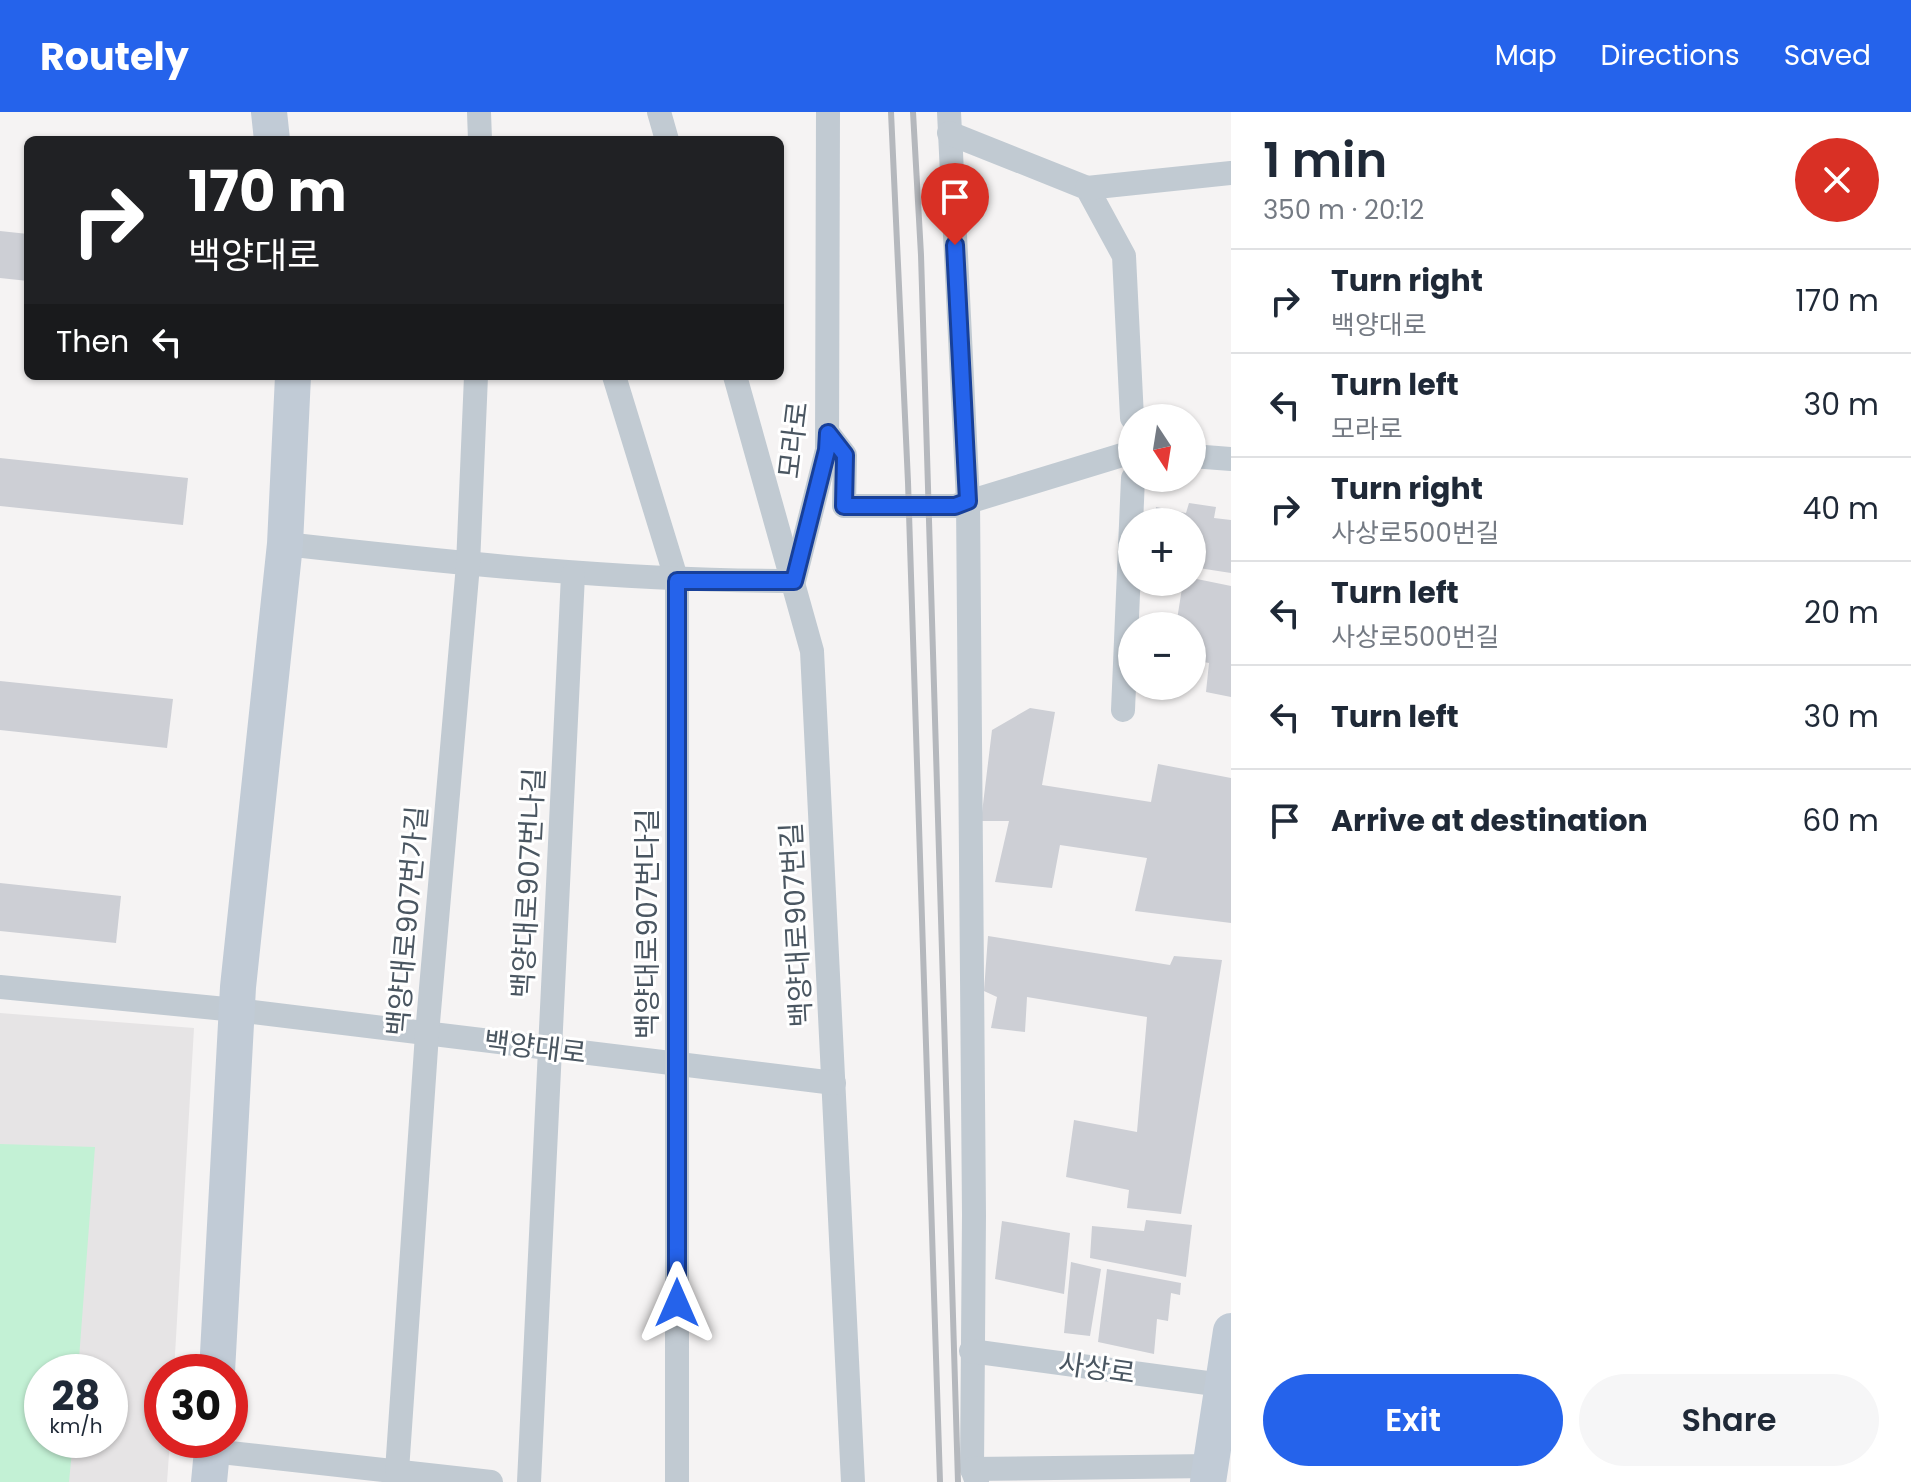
<!DOCTYPE html>
<meta charset="utf-8">
<style>
:root{--surface:#fff;--page:#f6f6f7;--text:#1f2937;--muted:#747a83;--line:#e0e1e3;--accent:#2563eb}
body{margin:0;font-family:Poppins,"Noto Sans KR",sans-serif;background:var(--page);color:var(--text);height:100vh;display:flex;flex-direction:column;font-size:30px;white-space:nowrap}
*{box-sizing:border-box;margin:0}
p{font-size:26px;color:var(--muted)}
.icon{flex:none;width:44px;height:44px;fill:none;stroke:currentColor;stroke-width:2;stroke-linecap:round;stroke-linejoin:round}
.map{position:relative;flex:1;overflow:hidden}
.details{display:flex;flex-direction:column;background:var(--surface);width:680px}
.details>*{flex:none}
.banner{position:absolute;left:24px;top:24px;width:760px;height:244px;border-radius:12px;box-shadow:0 2px 6px #0004;background:#202124;color:#fff;overflow:hidden}
.needle{width:52px;rotate:168deg}
.tools{position:absolute;left:1118px;top:292px;display:grid;gap:16px}
.tools a{display:grid;place-items:center;width:88px;height:88px;border-radius:50%;background:var(--surface);box-shadow:0 2px 6px #0004;font-size:40px}
.speed{position:absolute;left:24px;top:1242px;display:flex;gap:16px;font-size:40px;font-weight:700;text-align:center}
.speed>*{display:grid;place-content:center;width:104px;height:104px;border-radius:50%;background:var(--surface);box-shadow:0 2px 6px #0004;line-height:1}
.speed small{font-size:20px;font-weight:400}
.speed .limit{border:12px solid #d22;background:#fff;color:#111}
.pin{position:absolute;display:grid;place-items:center;width:68px;height:68px;color:#fff;margin:-82px -34px;border-radius:50% 50% 50% 0;rotate:-45deg;box-shadow:0 0 8px #0007}
.pin .icon{rotate:45deg}
.me{position:absolute;width:88px;margin:-44px;rotate:0deg;stroke-linejoin:round;filter:drop-shadow(0 0 6px #0008)}
.turn{display:flex;align-items:center;gap:28px;height:168px;padding:0 32px;font-size:36px}
.turn .icon{width:104px;height:104px;stroke-width:2.5}
.turn b{display:block;font-size:56px;line-height:68px}
.then{display:flex;align-items:center;height:76px;padding:0 32px;background:#0003;gap:16px;font-size:30px}
.round{display:grid;place-items:center;flex:none;width:84px;height:84px;border-radius:42px;background:var(--page)}
.headline{display:flex;align-items:center;justify-content:space-between;height:136px;padding:0 32px}
h1{font-size:48px;font-weight:600;line-height:60px}
.primary-button{display:flex;gap:16px;margin-top:auto;padding:16px 32px}
.primary-button a{flex:1;height:92px;border-radius:48px;background:var(--accent);color:#fff;font-size:32px;font-weight:600;line-height:92px;text-align:center}
.primary-button a+a{background:var(--page);color:var(--text)}
ul{padding:0;list-style:none}
li{display:flex;align-items:center;gap:24px;height:104px;padding:0 32px;border-top:2px solid var(--line)}
li div{flex:1}
li b{display:block;font-size:30px}
li em{font-style:normal}
header{display:flex;align-items:center;gap:48px;box-sizing:border-box;height:112px;padding:0 40px;background:var(--accent);color:#fff}
header strong{font-size:38px}
nav{display:flex;gap:44px;margin-inline-start:auto;font-size:28px}
main{display:flex;flex:1;min-height:0}
.map>svg:first-child{display:block}
.education{fill:#e6e4e5;fill-rule:evenodd}
.green{fill:#c3f1d5}
.building{fill:#cdcfd5}
.lines{fill:none;stroke-linecap:round;stroke-linejoin:round}
.street{stroke:#c1cad2;stroke-width:24}
.secondary{stroke:#c1cbd6;stroke-width:36}
.rail{stroke:#b5b8bd;stroke-width:6}
.route-casing{stroke:#184099;stroke-width:20}
.route{stroke:#2563eb;stroke-width:14}
.labels{text-anchor:middle;stroke-width:6;stroke-linejoin:round;paint-order:stroke}
.street-label{font-size:28px;fill:#4a5661;stroke:#fff}
</style>
<header>
<strong>Routely</strong>
<nav><a>Map</a><a>Directions</a><a>Saved</a></nav>
</header>
<main>
<div class="map">
<svg width="1231" height="1370" viewBox="0 0 1231 1370">
<rect width="100%" height="100%" fill="#f5f3f3"/>
<path class="education" d="M0,901L194,916L174,1260H162V1328H170L167,1370H0ZM42,1260H110V1328H42Z"/>
<polygon class="green" points="0,1032 95,1035 78,1260 42,1260 42,1328 73,1328 69,1370 0,1370"/>
<g class="building">
<polygon points="0,119 28,122 28,169 0,166"/>
<polygon points="0,346 188,366 183,413 0,394"/>
<polygon points="1189,391 1216,395 1214,406 1231,408 1231,461 1192,455 1192,410 1154,410 1156,395 1186,401"/>
<polygon points="1192,466 1231,474 1231,585 1206,580 1209,551 1192,548 1192,514 1176,514 1183,470 1192,470"/>
<polygon points="0,569 173,587 167,636 0,618"/>
<polygon points="1030,596 1055,600 1042,673 1151,690 1158,652 1231,666 1231,811 1135,799 1147,746 1060,733 1052,776 995,770 1009,709 981,709 992,618"/>
<polygon points="0,771 121,784 116,831 0,819"/>
<polygon points="988,824 1170,853 1174,844 1222,848 1181,1102 1127,1096 1129,1078 1066,1065 1074,1008 1137,1020 1147,905 1027,885 1025,920 991,916 997,885 984,879"/>
<polygon points="1146,1108 1192,1113 1186,1165 1090,1146 1092,1114 1144,1119"/>
<polygon points="1002,1109 1070,1121 1064,1182 995,1167"/>
<polygon points="1071,1150 1101,1157 1090,1224 1064,1221"/>
<polygon points="1107,1157 1181,1171 1180,1183 1171,1181 1168,1209 1157,1207 1154,1242 1098,1230"/>
</g>
<g class="lines">
<g class="street">
<polyline points="479,0 480,28"/>
<polyline points="659,0 667,28"/>
<polyline points="949,0 968,389 974,1103 972,1357 977,1370"/>
<polyline points="949,21 1087,76 1124,144 1132,306"/>
<polyline points="1087,76 1231,61"/>
<polyline points="614,264 677,469 677,1370"/>
<polyline points="735,264 812,539 853,1370"/>
<polyline points="828,321 845,343 844,394 955,394 1132,340"/>
<polyline points="1192,344 1231,347"/>
<path d="M285,432C455,451 622,469 794,469L827,338L828,0"/>
<polyline points="1123,598 1133,366"/>
<polyline points="0,875 236,898 834,971"/>
<polyline points="971,1239 1222,1273"/>
<polyline points="212,1339 491,1370"/>
<polyline points="972,1357 1210,1354"/>
<polyline points="397,1359 427,922 468,453 476,264"/>
<polyline points="529,1370 573,463"/>
</g>
<g class="secondary">
<polyline points="269,0 272,28"/>
<polyline points="217,1260 238,875 285,432 293,264"/>
<polyline points="209,1370 213,1328"/>
<polyline points="1208,1370 1231,1219"/>
</g>
<g class="rail">
<polyline points="891,0 908,370 940,1370"/>
<polyline points="913,0 921,143 958,1370"/>
</g>
</g>
<g class="lines">
<g class="route-casing">
<polyline id="route" points="677,1191 677,469 794,469 827,338 828,321 845,343 844,394 955,394 968,389 955,133"/>
</g>
<use href="#route" class="route"/>
</g>
<g class="labels">
<g class="street-label">
<text transform="translate(793 328) rotate(-83)" y="10">모라로</text>
<text transform="translate(528 771) rotate(-87)" y="10">백양대로907번나길</text>
<text transform="translate(407 809) rotate(-85)" y="10">백양대로907번가길</text>
<text transform="translate(647 812) rotate(-90)" y="10">백양대로907번다길</text>
<text transform="translate(796 813) rotate(-93)" y="10">백양대로907번길</text>
<text transform="translate(535 935) rotate(7)" y="10">백양대로</text>
<text transform="translate(1097 1256) rotate(8)" y="10">사상로</text>
</g>
</g>
</svg>
<div class="tools">
<a><svg class="needle" viewBox="-14 -14 28 28"><path d="M0-13l5 13h-10z" fill="#e53935"/><path d="M0 13l5-13h-10z" fill="#747a83"/></svg></a>
<a>+</a>
<a>−</a>
</div>
<div class="speed"><div>28<small>km/h</small></div><div class="limit">30</div></div>
<div class="pin" style="left:955px;top:133px;background:#d93025"><svg class="icon" aria-label="arrive" viewBox="0 0 24 24"><path d="M6 21V4h12l-3 4 3 4H6"/></svg></div>
<svg class="me" style="left:677px;top:1191px" viewBox="-20 -20 40 40"><path d="M0-17L14 15 0 8-14 15z" fill="#2563eb" stroke="#fff" stroke-width="4"/></svg>
<div class="banner">
<div class="turn"><svg class="icon" aria-label="right" viewBox="0 0 24 24"><path d="M7 20v-9h11M14 6l5 5-5 5"/></svg><div><b>170 m</b>백양대로</div></div>
<div class="then">Then<svg class="icon" aria-label="left" viewBox="0 0 24 24"><path d="M17 20v-9H6M10 6l-5 5 5 5"/></svg></div>
</div>
</div>
<section class="details">
<div class="headline"><div><h1>1 min</h1><p>350 m · 20:12</p></div><a class="round" style="background:#d93025;color:#fff"><svg class="icon" aria-label="close" viewBox="0 0 24 24"><path d="M6 6l12 12M18 6L6 18"/></svg></a></div>
<ul>
<li><svg class="icon" aria-label="right" viewBox="0 0 24 24"><path d="M7 20v-9h11M14 6l5 5-5 5"/></svg><div><b>Turn right</b><p>백양대로</p></div><em>170 m</em></li>
<li><svg class="icon" aria-label="left" viewBox="0 0 24 24"><path d="M17 20v-9H6M10 6l-5 5 5 5"/></svg><div><b>Turn left</b><p>모라로</p></div><em>30 m</em></li>
<li><svg class="icon" aria-label="right" viewBox="0 0 24 24"><path d="M7 20v-9h11M14 6l5 5-5 5"/></svg><div><b>Turn right</b><p>사상로500번길</p></div><em>40 m</em></li>
<li><svg class="icon" aria-label="left" viewBox="0 0 24 24"><path d="M17 20v-9H6M10 6l-5 5 5 5"/></svg><div><b>Turn left</b><p>사상로500번길</p></div><em>20 m</em></li>
<li><svg class="icon" aria-label="left" viewBox="0 0 24 24"><path d="M17 20v-9H6M10 6l-5 5 5 5"/></svg><div><b>Turn left</b></div><em>30 m</em></li>
<li><svg class="icon" aria-label="arrive" viewBox="0 0 24 24"><path d="M6 21V4h12l-3 4 3 4H6"/></svg><div><b>Arrive at destination</b></div><em>60 m</em></li>
</ul>
<div class="primary-button"><a>Exit</a><a>Share</a></div>
</section>
</main>
